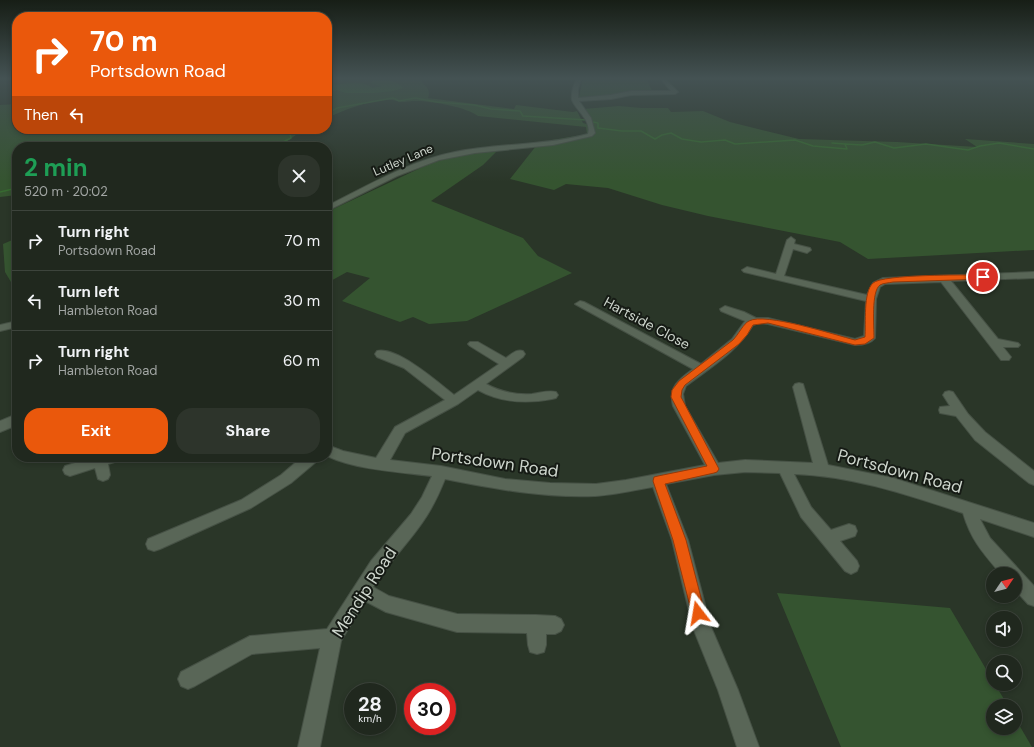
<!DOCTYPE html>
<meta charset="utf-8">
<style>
:root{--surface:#20281e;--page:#2d342b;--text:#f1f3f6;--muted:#a2a6a4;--line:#3d443c;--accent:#ea580c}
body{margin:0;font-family:"DM Sans",sans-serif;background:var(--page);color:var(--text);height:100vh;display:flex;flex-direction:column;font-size:15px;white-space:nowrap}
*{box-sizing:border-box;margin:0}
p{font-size:13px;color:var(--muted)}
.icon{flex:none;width:22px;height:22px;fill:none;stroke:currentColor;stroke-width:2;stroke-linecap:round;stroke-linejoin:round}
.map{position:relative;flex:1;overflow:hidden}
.side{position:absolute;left:12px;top:142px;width:320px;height:320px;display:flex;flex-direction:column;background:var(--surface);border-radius:16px;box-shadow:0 2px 6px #0003,0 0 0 1px var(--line)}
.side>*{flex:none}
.banner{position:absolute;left:12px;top:12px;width:320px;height:122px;border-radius:16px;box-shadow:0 2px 6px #0003,0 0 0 1px var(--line);background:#ea580c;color:#fff;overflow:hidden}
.needle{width:26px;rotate:55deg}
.fabs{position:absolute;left:986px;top:567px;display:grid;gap:8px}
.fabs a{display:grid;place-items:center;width:36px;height:36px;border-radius:50%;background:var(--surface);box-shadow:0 2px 6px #0003,0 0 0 1px var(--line);font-size:20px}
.speed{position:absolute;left:344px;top:683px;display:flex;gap:8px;font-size:20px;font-weight:700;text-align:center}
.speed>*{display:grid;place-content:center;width:52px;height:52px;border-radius:50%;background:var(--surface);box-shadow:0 2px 6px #0003,0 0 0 1px var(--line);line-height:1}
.speed small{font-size:10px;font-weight:400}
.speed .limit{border:6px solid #d22;background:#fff;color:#111}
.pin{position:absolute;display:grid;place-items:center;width:34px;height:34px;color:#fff;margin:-17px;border:2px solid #fff;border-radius:50%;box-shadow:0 1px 4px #0007}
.me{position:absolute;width:44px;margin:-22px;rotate:346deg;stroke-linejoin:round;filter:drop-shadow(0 0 3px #0008)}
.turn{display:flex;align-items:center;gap:14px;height:84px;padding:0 12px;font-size:18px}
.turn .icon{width:52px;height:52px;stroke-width:2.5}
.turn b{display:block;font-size:28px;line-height:34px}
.then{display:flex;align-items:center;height:38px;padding:0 12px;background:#0003;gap:8px;font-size:15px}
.round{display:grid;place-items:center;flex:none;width:42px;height:42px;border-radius:16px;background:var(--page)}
.headline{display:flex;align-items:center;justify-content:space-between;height:68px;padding:0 12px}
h1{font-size:24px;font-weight:700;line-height:30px;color:#1e9e55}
.button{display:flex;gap:8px;margin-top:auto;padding:8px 12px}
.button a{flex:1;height:46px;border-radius:16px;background:var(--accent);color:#fff;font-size:16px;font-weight:700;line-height:46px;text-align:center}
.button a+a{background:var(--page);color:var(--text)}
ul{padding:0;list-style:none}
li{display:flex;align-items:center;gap:12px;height:60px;padding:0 12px;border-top:1px solid var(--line)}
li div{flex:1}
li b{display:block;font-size:15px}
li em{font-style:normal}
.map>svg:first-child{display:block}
.green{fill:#355430}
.water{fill:#376a31}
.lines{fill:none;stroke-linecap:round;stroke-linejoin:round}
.stream{stroke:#376a31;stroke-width:1.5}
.minor-casing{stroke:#465145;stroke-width:2}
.minor{fill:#596657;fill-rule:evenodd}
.route{fill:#ea580c;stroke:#983908}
.labels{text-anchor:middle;stroke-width:4;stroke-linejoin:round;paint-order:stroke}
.far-street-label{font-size:12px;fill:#cdd5cc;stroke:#161b15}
.street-label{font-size:14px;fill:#cdd5cc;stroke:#161b15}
.near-street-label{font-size:17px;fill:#cdd5cc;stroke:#161b15}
</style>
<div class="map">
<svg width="1034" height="747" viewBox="0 0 1034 747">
<rect width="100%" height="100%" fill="#2a3628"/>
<g class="green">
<path d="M327,78H419C423,85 432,88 428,98L514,109L516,105L573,112L577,111L583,123L594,126L583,109L619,106L642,108H668L671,112L703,111L730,122L799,139L897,142L977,147L965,139L1034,144V250L868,259L840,242L708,216L662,205L608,188L566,184L554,190L510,179L536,146L549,145L552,140L587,134L586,127L478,116C467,107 428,100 413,101C410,101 407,102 404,102C398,102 392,99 386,100C367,101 344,110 327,118Z"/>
<polygon points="583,78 659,78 647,80 652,91 581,99 579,97"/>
<polygon points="17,104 17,129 305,129 278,147 17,147 17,195 0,197 0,105"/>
<polygon points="474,151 496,152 483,165 431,201 523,238 538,256 572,273 467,321 429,324 413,317 400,322 342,301 370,278 347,272 327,283 327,212 431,163"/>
<polygon points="17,238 17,283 11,282 5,272 3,244"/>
<polygon points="777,593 950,608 993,681 993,684 995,684 1008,706 993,706 993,728 1015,728 1015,718 1032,747 841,747"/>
</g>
<path class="water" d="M385,78L399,84L403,88L393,91L375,93H346L337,90L327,93V86C339,85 362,79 372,88L382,86L373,84L371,81L377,79Z"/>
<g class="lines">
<g class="stream">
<polyline points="327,114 337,108 393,98 399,101 415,98 437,102 474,105 491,109 520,111 523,116 587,120"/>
<polyline points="593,122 598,123 598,128 622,131 641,131 655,139 662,135 671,133 682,139 701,142 725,140 735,144 795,140 813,146 847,149 845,144 862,145 875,142 894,148 926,144 968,150 980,146 999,143 1034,149"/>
<polyline points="832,143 845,144"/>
<polyline points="250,147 283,142 291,138 289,129"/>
<polyline points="0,192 17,188"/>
</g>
<g class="minor-casing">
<g id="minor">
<path d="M577,78H581L578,89V98L611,95L631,91H671L660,78H664L678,92L675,94L631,95L611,99L579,101L591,118L595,133L592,136L553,145L475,153L439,160L397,176L327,211V206C369,185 409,161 455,152C499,143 544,146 588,134C592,120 576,111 572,100C571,93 574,84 577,78Z"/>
<path d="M791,237L795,240L794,244L810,248L811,250L807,253L793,249L784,276L867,295L873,283L883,278L1034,272V278L951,281L998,339L1018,343L1020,345L1018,347H1003L1011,357L1009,360H1001L941,282L885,284L880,287L876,299L875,338C870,344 862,345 855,345L768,324L759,323L753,325C737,352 711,367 686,386L683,394L685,406L718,463L745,460L813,463L793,387L795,384L799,383L803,384L828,465L893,478L1034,523V537L980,519L990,538L1034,586V606L1028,604L1015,590V574H1001C983,553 971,540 963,513C908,495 853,476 794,474L811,507L831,530L849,524L855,526L857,531L855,536L840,541L857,561L859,566L857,571L851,574L845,571L801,517L780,473L745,472L714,475L666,484L688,540L711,627L738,690L759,747H737L718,690L693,628L672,540L653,487C634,490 614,495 595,496C543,498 496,489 445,479C439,494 432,509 422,523C407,545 387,564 373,587L389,596L457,614L536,615L555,616L561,619L564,625L561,631L555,634H546V645L544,652L537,654L530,652L528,645L527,633L457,632L386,612L365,601L341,641L320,747H298L320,648L252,654L195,686L188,689L181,686L178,679L181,672L250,636L327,629L371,561L411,514L422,497L432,476C399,472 357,470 327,456V445L343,451L376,458L395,427L445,400L404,368L377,357L375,354L377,351C397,346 439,383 454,395L499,364L470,346L468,344L470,342H478L506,358C512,354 516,349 523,351L525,354L523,357L486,384C501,392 515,395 532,394C540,393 549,390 556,392L558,395L556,398L552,399C526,404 502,403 478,390L458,404L405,433L390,460L441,466L505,479L550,483L596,484L626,480L705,465L673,406C668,387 679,379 693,369L575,304L580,301L584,302L701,364L732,339L745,321L721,311L720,309L725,306L744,312L756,318H768L855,339L864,336L866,301L744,272L742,270L747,267L776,274L787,240Z"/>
<polygon points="17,321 17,327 0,331 0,325"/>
<polygon points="949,391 953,392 968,414 985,432 1034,471 1034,485 1029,483 975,440 956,416 940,413 939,410 940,407 950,406 943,395 945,392"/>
<polygon points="17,414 17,425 0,432 0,421"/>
<polygon points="95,457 120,457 118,461 108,464 110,475 108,479 103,481 98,479 95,468 70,476 65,474 63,470 65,466"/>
<polygon points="302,457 319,457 317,461 291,483 251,508 160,549 154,551 148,549 146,544 148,539 241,500 281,475"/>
</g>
</g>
<use href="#minor" class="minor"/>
</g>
<linearGradient id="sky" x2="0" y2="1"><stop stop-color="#171e16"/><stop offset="0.43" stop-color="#445253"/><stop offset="1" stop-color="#445253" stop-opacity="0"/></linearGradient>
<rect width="1034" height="182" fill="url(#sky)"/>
<path class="route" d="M983,275L987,277L985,279L893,282C889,283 883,283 880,285C871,291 874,327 874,338L865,344L855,345L768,323L753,325L747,335L739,344L685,385L682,390L681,397L719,469L717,472L714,473L665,484L686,540L705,613L703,618L698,620L693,618L673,540L653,481L654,477L658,476L707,466L671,397L672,390L679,381L733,340C738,335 744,323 749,321C765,312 835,335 855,340L865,337C866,324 863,292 873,283C883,274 966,275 983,275Z"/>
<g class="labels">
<g class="far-street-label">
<text transform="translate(403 160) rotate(-23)" y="4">Lutley Lane</text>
</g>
<g class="street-label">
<text transform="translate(647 323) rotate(28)" y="5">Hartside Close</text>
</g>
<g class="near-street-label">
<text transform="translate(495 462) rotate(8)" y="6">Portsdown Road</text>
<text transform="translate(900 471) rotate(15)" y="6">Portsdown Road</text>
<text transform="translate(364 592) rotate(-57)" y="6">Mendip Road</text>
</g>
</g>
</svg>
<div class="fabs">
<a><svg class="needle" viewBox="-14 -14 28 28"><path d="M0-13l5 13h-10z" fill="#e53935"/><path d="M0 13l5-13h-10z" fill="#a2a6a4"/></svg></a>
<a><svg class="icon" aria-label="sound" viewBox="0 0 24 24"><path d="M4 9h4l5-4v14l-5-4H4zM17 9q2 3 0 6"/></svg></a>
<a><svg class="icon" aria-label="search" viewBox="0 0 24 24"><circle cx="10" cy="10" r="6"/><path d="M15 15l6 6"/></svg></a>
<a><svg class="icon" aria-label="layers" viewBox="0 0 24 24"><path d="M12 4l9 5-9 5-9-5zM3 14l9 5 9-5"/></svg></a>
</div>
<div class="speed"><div>28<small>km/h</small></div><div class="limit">30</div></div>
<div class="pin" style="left:983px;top:277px;background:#d93025"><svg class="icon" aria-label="arrive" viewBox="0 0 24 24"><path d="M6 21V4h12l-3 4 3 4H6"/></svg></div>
<svg class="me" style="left:698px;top:613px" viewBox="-20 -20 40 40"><path d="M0-17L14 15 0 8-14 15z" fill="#ea580c" stroke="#fff" stroke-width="4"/></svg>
<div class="banner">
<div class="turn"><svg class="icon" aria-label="right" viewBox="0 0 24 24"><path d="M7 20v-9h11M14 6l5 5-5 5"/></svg><div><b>70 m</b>Portsdown Road</div></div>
<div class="then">Then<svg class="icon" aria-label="left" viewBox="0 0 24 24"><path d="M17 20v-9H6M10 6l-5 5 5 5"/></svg></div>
</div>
<section class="side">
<div class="headline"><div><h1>2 min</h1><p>520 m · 20:02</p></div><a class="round"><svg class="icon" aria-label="close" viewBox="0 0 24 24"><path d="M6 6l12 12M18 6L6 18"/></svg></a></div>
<ul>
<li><svg class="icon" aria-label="right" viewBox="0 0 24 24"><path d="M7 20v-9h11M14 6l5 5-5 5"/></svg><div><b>Turn right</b><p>Portsdown Road</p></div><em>70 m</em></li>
<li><svg class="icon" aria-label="left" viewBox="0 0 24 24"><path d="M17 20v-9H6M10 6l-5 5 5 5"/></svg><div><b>Turn left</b><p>Hambleton Road</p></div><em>30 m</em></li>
<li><svg class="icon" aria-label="right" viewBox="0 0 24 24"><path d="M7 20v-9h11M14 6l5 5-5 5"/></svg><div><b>Turn right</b><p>Hambleton Road</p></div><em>60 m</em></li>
</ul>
<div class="button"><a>Exit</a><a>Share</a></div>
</section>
</div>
